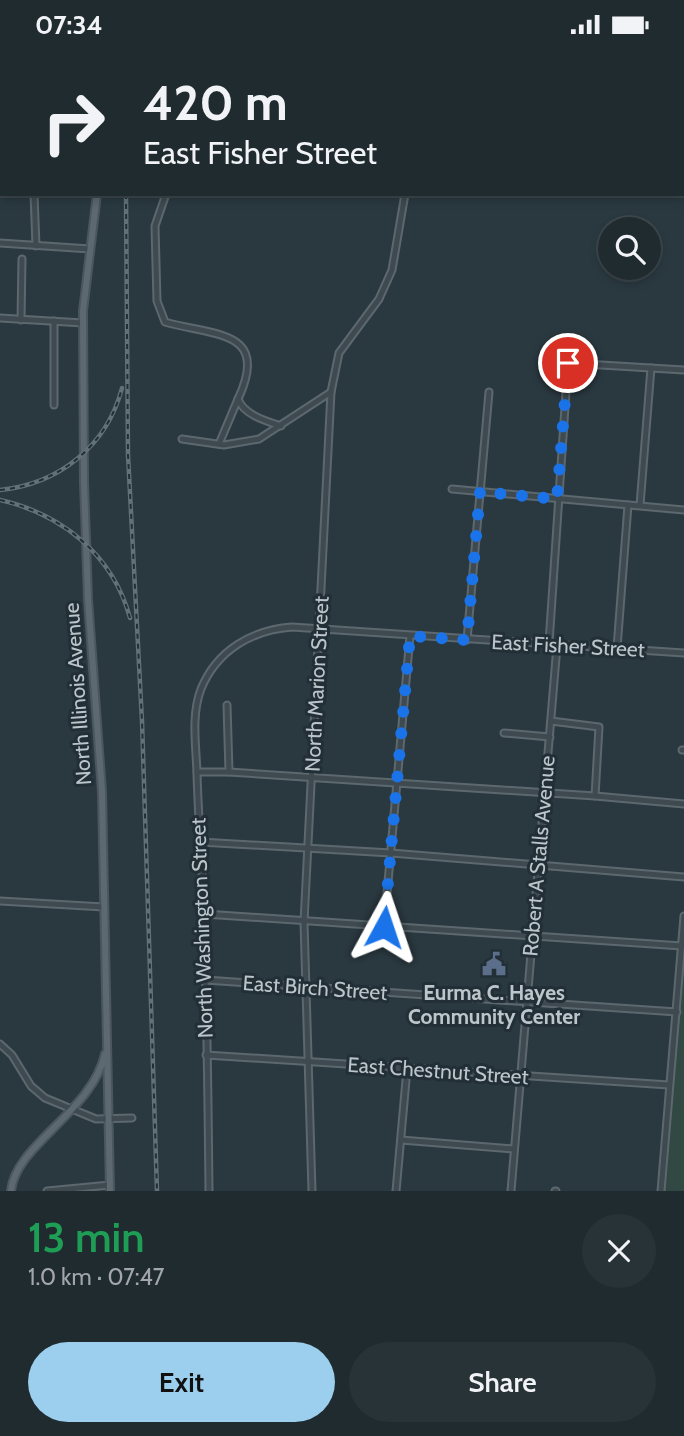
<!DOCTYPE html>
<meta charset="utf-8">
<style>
:root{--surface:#202b30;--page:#283338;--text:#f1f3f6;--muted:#a2a7ab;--line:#3d474c;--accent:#9ccfee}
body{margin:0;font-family:Cabin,sans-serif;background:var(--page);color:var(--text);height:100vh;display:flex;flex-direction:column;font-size:26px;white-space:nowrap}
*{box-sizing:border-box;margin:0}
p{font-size:23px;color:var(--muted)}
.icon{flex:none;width:38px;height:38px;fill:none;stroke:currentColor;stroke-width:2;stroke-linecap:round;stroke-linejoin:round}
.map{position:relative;height:1142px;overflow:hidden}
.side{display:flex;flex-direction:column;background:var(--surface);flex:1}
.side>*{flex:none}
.top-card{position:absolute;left:0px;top:0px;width:684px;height:147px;box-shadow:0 4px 10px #0003,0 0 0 2px var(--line);background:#202b30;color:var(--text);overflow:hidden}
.tools{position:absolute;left:598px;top:168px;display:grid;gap:14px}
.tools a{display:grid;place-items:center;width:63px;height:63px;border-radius:50%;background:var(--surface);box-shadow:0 4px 10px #0003,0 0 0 2px var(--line);font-size:35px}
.pin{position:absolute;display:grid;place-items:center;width:60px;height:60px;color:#fff;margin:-30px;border:4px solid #fff;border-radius:50%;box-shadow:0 2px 7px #0007}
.me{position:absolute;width:77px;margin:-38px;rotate:5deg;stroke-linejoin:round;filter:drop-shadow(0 0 5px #0008)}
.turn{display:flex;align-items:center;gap:24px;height:147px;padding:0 28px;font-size:32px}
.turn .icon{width:91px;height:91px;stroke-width:2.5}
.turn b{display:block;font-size:49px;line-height:60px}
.round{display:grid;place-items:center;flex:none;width:74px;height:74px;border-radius:37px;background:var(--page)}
.summary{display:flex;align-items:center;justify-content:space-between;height:119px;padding:0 28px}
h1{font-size:42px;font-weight:600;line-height:52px;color:#1e9e55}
.primary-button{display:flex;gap:14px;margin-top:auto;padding:14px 28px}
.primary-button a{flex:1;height:80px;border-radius:42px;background:var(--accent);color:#111;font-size:28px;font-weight:600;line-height:80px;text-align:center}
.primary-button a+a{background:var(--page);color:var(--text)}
.status{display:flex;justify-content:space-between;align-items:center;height:49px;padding:0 35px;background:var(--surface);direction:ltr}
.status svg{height:19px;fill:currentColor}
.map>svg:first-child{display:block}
.green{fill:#324843}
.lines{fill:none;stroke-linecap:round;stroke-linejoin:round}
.minor-casing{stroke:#5c686e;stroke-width:9}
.major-casing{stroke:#4b565d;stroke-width:10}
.minor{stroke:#3e4a50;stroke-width:5}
.major{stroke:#5c6970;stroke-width:6}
.rail-casing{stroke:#627179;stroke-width:4.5}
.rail{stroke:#222f36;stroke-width:2;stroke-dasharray:5;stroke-linecap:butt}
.route{stroke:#1a73e8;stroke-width:12;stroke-dasharray:0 21.6}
.labels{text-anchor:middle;stroke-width:6;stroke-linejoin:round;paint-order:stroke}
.street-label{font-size:21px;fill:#bbc5ca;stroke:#222f36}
.poi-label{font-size:21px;font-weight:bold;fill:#bbc5ca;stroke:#222f36}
</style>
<div class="status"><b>07:34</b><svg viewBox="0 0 49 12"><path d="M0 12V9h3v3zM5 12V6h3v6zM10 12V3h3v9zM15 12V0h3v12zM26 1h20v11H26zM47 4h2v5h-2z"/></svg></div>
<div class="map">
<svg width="684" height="1142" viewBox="0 0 684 1142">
<rect width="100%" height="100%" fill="#2a3940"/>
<polygon class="green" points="684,859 684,1142 660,1142"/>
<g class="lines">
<g class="minor-casing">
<g id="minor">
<polyline points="153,0 153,2"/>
<polyline points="30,2 30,0"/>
<polyline points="465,2 467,0"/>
<polyline points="34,145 36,197"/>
<path d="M166,145L155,177L157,252L165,273C213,287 271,280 238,350C244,366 266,372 281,377"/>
<polyline points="0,194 90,200"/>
<polyline points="0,269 83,274"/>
<polyline points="21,271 22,210"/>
<polyline points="54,356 54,272"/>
<polyline points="182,390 224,396 259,390 331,343"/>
<polyline points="219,395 238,350"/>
<polyline points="452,440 684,461"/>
<polyline points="640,456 651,319"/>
<polyline points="467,591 489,343"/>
<polyline points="549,594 568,314 684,321"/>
<polyline points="617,599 628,456"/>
<polyline points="227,656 229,723"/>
<polyline points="551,672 599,678 595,747"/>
<polyline points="504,684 550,688"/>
<polyline points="682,701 684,701"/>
<polyline points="197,723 229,723 595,747 684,755"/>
<polyline points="200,793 391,804 684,828"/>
<polyline points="0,852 104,858"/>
<polyline points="204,865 682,897"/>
<polyline points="384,878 410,587"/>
<polyline points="205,931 677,963"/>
<polyline points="0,995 12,1006 31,1037 45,1049 96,1070 132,1069"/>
<polyline points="206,1006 669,1036"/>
<polyline points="401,1091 514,1100"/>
<polyline points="47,1142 110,1136"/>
<path d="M209,1142C208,1042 207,941 203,840C201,801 198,763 197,724C196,696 191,666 201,640C217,601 252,581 292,578L684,604"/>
<polyline points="312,1142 304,873 331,343 339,304 379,250 392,221 405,145"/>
<polyline points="396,1142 407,1020"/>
<polyline points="511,1142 557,597"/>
<polyline points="555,1142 556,1142"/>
<polyline points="661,1142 684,867"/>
</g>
</g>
<g class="major-casing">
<g id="major">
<polyline points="100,0 100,2"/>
<polyline points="97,145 83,262 84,433 88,550 102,743 110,1142"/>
<path d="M11,1142C15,1096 92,1063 105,1005"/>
</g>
</g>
<use href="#minor" class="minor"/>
<use href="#major" class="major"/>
<g class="rail-casing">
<g id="rail">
<polyline points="122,0 122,2"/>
<polyline points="126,145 128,406 142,672 157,1142"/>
<path d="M0,441C59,435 107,397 122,339"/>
<path d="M0,451C62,465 113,506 130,569"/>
</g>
</g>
<use href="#rail" class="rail"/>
</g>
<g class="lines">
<polyline class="route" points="384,878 410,587 467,591 480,443 557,450 568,314"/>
</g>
<defs>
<g id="civic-bare" transform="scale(1.89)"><path d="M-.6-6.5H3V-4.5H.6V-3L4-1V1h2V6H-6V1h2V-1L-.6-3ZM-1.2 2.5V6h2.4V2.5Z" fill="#5c6f8a" stroke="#222f36" stroke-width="2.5" paint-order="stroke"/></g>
</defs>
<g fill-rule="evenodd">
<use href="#civic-bare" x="494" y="915"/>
</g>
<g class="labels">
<g class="street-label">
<text transform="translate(568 597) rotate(3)" y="7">East Fisher Street</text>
<text transform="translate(317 635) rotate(-87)" y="7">North Marion Street</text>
<text transform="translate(78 645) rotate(-94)" y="7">North Illinois Avenue</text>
<text transform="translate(539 807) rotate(-85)" y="7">Robert A Stalls Avenue</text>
<text transform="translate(202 879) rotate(-92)" y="7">North Washington Street</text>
<text transform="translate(315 939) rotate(4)" y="7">East Birch Street</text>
<text transform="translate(438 1022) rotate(4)" y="7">East Chestnut Street</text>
</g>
<g class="poi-label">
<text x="494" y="951">Eurma C. Hayes<tspan x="494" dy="24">Community Center</tspan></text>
</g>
</g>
</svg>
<div class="tools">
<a><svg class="icon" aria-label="search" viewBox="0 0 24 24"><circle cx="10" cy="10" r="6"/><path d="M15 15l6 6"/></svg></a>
</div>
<div class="pin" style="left:568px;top:314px;background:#d93025"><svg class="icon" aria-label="arrive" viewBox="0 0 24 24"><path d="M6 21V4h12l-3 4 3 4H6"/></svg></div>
<svg class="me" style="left:384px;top:878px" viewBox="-20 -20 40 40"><path d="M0-17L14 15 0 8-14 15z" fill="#1a73e8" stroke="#fff" stroke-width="4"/></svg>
<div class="top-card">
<div class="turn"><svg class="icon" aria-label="right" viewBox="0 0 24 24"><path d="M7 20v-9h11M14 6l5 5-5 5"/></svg><div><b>420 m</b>East Fisher Street</div></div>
</div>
</div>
<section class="side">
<div class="summary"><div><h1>13 min</h1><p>1.0 km · 07:47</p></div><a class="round"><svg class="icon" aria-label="close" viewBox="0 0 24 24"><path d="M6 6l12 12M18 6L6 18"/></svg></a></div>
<div class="primary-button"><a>Exit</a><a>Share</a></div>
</section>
